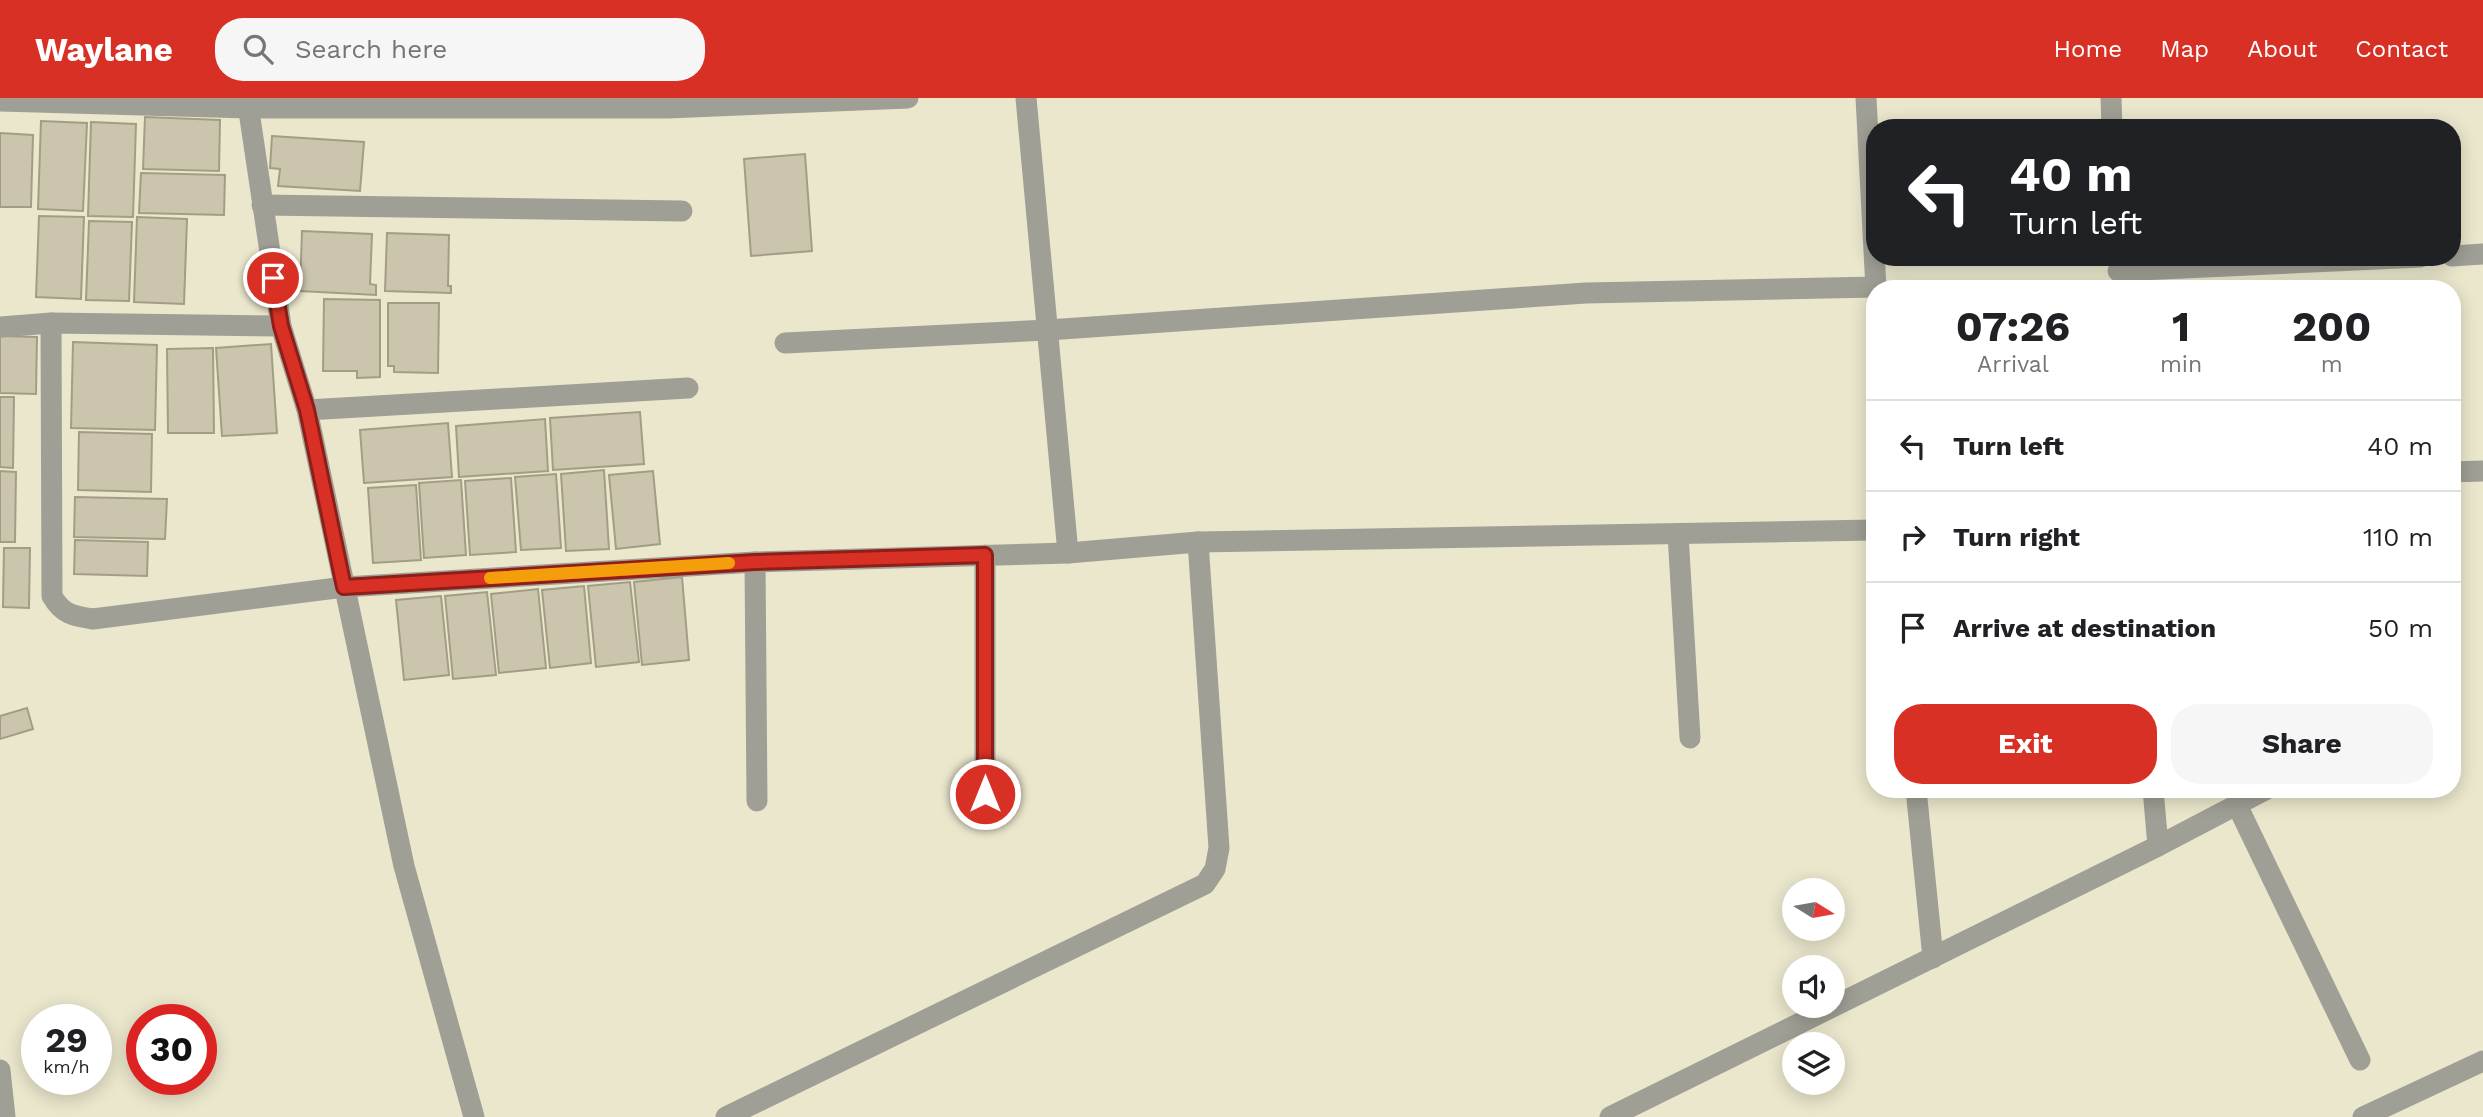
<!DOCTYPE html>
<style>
:root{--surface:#fff;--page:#f6f6f6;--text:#202124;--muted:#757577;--line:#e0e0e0;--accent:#d93025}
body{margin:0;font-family:"Work Sans",sans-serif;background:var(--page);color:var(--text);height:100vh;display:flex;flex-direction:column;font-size:26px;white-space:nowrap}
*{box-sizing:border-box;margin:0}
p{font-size:23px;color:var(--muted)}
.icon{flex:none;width:38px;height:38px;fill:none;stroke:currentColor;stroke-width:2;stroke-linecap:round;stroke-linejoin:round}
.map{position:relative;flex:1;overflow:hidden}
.drawer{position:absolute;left:1866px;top:182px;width:595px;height:518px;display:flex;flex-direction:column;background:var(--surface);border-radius:28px;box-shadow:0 4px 18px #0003}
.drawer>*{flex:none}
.banner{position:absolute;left:1866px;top:21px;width:595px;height:147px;border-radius:28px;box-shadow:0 4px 18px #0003;background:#202124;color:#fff;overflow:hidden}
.needle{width:46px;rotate:101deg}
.tools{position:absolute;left:1782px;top:780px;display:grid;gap:14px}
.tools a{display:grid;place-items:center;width:63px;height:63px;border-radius:50%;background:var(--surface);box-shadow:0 4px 18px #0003;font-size:35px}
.speed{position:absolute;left:21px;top:906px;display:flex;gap:14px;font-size:35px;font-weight:700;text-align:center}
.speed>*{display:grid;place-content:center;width:91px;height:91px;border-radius:50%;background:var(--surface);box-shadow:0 4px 18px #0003;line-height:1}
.speed small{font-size:18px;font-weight:400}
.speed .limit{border:10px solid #d22;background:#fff;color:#111}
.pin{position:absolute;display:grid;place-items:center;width:60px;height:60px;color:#fff;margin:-30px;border:4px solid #fff;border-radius:50%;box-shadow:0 2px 7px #0007}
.me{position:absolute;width:77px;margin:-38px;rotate:0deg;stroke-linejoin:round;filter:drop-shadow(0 0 5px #0008)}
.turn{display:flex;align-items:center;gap:24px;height:147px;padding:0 28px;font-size:32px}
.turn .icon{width:91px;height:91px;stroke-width:2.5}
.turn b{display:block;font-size:49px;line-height:60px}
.eta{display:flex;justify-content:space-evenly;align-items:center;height:119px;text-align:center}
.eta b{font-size:42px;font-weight:700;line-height:49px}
.primary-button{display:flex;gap:14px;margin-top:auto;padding:14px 28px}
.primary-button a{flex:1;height:80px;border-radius:28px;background:var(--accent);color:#fff;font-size:28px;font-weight:700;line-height:80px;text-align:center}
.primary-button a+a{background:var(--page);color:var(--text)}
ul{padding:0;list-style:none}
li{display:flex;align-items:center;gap:21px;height:91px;padding:0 28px;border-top:2px solid var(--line)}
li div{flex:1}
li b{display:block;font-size:26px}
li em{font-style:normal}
header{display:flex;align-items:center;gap:42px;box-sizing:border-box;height:98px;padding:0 35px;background:var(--accent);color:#fff}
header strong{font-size:33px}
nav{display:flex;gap:38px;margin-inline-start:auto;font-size:24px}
.search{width:490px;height:63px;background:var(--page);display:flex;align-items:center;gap:18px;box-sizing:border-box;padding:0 24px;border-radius:28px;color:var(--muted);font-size:26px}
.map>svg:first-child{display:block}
.building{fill:#cac5ac;stroke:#a29e86;stroke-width:2}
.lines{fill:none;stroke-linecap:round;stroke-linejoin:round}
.lane{stroke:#a09f95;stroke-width:21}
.street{stroke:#a09f95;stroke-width:21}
.route-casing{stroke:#8d1f18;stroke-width:18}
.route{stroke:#d93025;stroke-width:12}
.slow{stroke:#f59e0b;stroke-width:12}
</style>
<header>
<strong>Waylane</strong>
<div class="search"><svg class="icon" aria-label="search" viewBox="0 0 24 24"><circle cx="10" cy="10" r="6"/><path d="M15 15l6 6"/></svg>Search here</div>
<nav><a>Home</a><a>Map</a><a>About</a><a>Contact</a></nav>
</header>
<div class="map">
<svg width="2483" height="1019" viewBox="0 0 2483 1019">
<rect width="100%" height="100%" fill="#ebe7cd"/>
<g class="building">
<polygon points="145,19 220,22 219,73 143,71"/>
<polygon points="41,23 87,25 83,113 38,111"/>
<polygon points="91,24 136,26 133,119 88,118"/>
<polygon points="0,35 33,37 31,109 0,109"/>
<polygon points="272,38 364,44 360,93 278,88 280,71 270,70"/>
<polygon points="805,56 812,153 751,158 744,61"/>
<polygon points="141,75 225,77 224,117 139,115"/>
<polygon points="39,118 84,119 81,201 36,199"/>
<polygon points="137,119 187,121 184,206 134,204"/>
<polygon points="89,123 132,124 129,203 86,202"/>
<polygon points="302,133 372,136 370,186 376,187 376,197 300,193"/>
<polygon points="387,135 449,137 448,188 451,188 451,195 385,193"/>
<polygon points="324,201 380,202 380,279 357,280 357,273 323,273"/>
<polygon points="388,205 439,205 438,275 394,274 394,268 388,268"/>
<polygon points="0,238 37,239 36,296 0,295"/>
<polygon points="73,244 157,247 155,332 71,330"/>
<polygon points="271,246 277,335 222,338 216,250"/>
<polygon points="213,250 214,335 168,335 167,251"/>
<polygon points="0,299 14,299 13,370 0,369"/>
<polygon points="640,314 644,366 553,372 550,320"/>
<polygon points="545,321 548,373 459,379 456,328"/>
<polygon points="448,325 452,379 364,385 360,332"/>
<polygon points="79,334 152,336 151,394 78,392"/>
<polygon points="604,372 609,451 566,453 561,376"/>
<polygon points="0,373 16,374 15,444 0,444"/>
<polygon points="653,373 660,446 616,451 609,377"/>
<polygon points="556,376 561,450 521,452 515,379"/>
<polygon points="511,380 516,454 470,457 465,383"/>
<polygon points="461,382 466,457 424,460 419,385"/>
<polygon points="416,387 421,462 373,465 368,390"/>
<polygon points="75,399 167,401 165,441 74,439"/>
<polygon points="75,442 148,444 147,478 74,476"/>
<polygon points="4,450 30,450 29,510 3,509"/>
<polygon points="682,479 689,562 642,567 634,484"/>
<polygon points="630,484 639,564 596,569 588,488"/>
<polygon points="584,488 591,565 550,570 542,492"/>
<polygon points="538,491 546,570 499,575 491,496"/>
<polygon points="487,494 496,577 453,581 445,498"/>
<polygon points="441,498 449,577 404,582 396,502"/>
<polygon points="27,610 33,631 0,641 0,618"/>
</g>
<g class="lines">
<g class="lane">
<polyline points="0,972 5,1019"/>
<polyline points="2363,1019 2483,963"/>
</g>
<g class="street">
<polyline points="247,0 281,228 307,312 404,768 474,1019"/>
<polyline points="1026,0 1068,455"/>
<polyline points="1866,0 1876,191"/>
<polyline points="2111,0 2112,30"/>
<polyline points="0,3 248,10 668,10 908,0"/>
<polyline points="262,107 682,113"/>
<polyline points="2452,158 2483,156"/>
<polyline points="2118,173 2421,159"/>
<path d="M51,225L52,498C62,516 73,518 93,521L344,489L755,464L1068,455L1198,444L1874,432"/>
<polyline points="0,229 51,225 281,228"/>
<polyline points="785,245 1048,232 1586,195 1876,189"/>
<polyline points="307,312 688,290"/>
<polyline points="2452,374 2483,373"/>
<polyline points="1678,436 1690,640"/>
<polyline points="755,464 757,703"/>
<polyline points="1916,691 1933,860"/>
<polyline points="2153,691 2158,748"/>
<polyline points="985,696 985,457"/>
<polyline points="2237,707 2360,962"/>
<polyline points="726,1019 1205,786 1215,771 1219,750 1198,444"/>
<polyline points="1610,1019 2158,748 2267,691"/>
</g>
</g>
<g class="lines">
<g class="route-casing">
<polyline id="route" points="273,180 281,228 307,312 344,489 755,464 985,457 985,696"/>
</g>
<use href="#route" class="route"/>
<polyline class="slow" points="490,480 729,465"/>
</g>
</svg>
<div class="tools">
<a><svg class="needle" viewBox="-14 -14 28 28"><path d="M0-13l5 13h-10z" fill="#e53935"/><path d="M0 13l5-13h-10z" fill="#757577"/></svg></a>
<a><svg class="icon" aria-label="sound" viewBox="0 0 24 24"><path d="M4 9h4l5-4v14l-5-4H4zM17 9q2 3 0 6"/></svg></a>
<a><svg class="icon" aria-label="layers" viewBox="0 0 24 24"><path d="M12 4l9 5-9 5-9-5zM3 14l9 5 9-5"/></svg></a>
</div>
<div class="speed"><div>29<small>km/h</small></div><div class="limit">30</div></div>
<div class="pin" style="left:273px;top:180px;background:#d93025"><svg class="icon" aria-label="arrive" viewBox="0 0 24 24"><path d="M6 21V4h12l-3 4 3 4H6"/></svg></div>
<svg class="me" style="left:985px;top:696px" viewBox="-20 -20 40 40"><circle r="17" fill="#d93025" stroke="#fff" stroke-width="3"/><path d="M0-11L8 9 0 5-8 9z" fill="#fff"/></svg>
<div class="banner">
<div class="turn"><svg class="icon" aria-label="left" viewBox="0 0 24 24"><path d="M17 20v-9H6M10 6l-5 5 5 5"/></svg><div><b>40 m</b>Turn left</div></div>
</div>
<section class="drawer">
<div class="eta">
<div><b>07:26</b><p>Arrival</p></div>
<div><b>1</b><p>min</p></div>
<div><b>200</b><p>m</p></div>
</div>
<ul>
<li><svg class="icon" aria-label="left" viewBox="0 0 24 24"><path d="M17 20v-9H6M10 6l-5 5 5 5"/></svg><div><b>Turn left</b></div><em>40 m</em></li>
<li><svg class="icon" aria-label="right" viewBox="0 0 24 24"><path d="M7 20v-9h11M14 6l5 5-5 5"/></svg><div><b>Turn right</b></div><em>110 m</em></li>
<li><svg class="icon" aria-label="arrive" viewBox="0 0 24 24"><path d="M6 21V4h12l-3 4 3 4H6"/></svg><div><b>Arrive at destination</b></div><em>50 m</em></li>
</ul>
<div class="primary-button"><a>Exit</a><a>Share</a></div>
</section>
</div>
